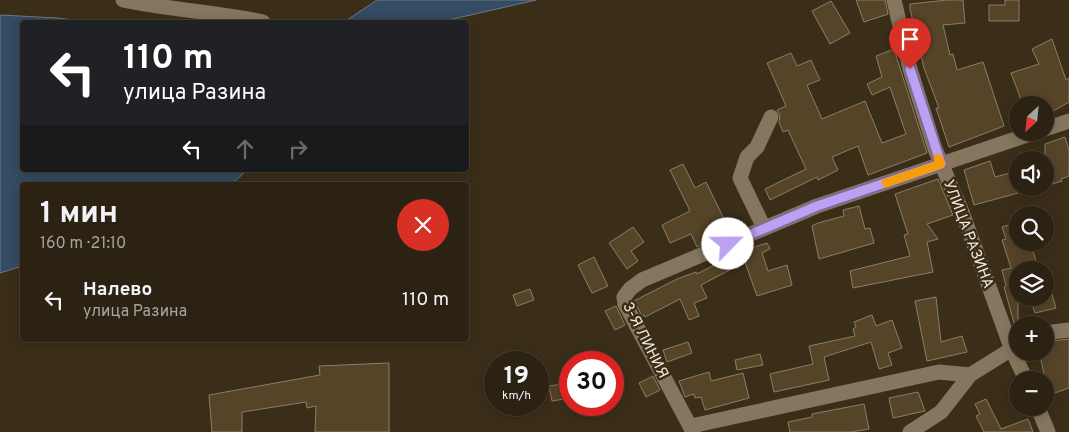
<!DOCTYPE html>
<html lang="ru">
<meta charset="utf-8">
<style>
:root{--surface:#2c2213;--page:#342a1c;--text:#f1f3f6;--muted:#a6a4a0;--line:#483f33}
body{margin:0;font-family:Overpass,sans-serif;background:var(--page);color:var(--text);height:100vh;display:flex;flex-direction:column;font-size:19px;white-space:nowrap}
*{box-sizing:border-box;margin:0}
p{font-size:16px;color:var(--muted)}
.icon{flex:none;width:28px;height:28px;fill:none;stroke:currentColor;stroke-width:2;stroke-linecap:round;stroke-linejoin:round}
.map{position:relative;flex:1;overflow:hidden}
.panel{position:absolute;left:20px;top:182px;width:449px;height:160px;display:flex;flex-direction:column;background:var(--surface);border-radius:5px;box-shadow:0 2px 12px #0003,0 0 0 1px var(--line)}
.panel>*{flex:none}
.guide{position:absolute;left:20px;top:20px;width:449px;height:152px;border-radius:5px;box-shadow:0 2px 12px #0003,0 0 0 1px var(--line);background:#202124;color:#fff;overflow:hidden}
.needle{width:32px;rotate:207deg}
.controls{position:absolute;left:1009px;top:96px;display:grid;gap:10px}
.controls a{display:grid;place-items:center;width:45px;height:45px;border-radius:50%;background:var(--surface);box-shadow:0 2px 12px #0003,0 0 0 1px var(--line);font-size:25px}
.speed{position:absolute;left:484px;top:351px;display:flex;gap:10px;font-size:25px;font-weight:700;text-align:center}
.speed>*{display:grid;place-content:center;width:65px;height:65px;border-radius:50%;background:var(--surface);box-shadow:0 2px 12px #0003,0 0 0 1px var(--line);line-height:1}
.speed small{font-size:12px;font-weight:400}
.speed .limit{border:8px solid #d22;background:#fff;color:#111}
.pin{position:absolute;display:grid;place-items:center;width:42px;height:42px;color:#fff;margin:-51px -21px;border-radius:50% 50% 50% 0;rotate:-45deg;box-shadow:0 0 5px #0007}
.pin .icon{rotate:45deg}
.me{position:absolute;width:55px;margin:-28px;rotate:67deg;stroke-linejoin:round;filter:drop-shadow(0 0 4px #0008)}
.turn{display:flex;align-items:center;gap:18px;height:105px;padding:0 20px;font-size:22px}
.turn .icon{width:65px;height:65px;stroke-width:2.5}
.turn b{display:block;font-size:35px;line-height:42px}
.lanes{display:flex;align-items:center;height:48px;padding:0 20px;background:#0003;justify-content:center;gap:25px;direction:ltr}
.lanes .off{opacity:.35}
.round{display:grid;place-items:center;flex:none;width:52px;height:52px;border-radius:26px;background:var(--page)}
.head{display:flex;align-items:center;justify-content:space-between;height:85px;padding:0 20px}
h1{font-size:30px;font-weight:700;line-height:38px}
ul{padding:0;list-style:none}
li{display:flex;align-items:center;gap:15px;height:65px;padding:0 20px}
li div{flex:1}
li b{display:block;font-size:19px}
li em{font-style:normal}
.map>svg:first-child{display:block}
.water{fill:#334b63;stroke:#6c7a87}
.building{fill:#564428;stroke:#8c7d65}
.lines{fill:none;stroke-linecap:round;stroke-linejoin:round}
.minor{stroke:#86765f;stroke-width:15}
.route-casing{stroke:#7a689d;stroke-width:12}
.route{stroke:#bca0f2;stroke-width:9}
.slow{stroke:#f59e0b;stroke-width:9}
.labels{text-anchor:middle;stroke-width:5;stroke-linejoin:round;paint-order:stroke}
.street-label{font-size:15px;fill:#f0e8db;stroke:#3b2e19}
</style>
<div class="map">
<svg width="1069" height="432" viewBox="0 0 1069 432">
<rect width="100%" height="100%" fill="#3b2e19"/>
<g class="water">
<polygon points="377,0 536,0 440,22 344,22"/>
<polygon points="0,15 58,18 88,22 22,22 22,170 247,170 231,185 22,185 22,266 0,273"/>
</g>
<g class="building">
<polygon points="856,0 885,0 888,14 864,22"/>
<polygon points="947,0 963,0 965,23 943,25 950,55 953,54 957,70 983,62 1004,126 949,147 936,108 939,108 924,68 910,9 910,4"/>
<polygon points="1005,0 1019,0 1019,21 989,21 989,5 1005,5"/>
<polygon points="831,1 850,33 830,44 812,11"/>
<polygon points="1052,39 1066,80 1069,78 1069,102 1048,114 1045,105 1023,105 1011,73 1039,64 1032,49"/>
<polygon points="894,49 927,153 868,175 858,146 832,157 838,170 818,180 817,177 770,200 765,189 806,169 788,130 783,132 779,122 780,116 777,110 786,106 767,63 791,53 797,66 811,60 820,80 807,85 822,119 865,101 882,143 906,134 890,87 872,95 867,84 882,77 876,56"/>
<polygon points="1065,137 1069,150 1069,176 1061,179 1062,181 1045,186 1045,144"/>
<polygon points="990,161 995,177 1018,171 1018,193 974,205 964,170"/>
<polygon points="683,164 695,188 706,182 725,221 704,231 709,241 697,247 691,234 670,243 662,225 690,211 670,170"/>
<polygon points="938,179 953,215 927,224 938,239 927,242 933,272 853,288 850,271 910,256 904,235 908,234 895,194"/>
<polygon points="859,206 865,229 870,228 874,243 819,259 812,226 818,223 844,216 843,210"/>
<polygon points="1018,222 1018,242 1031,242 1038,270 1018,270 1018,323 1014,323 1004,287 1006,286 1002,270 1011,268 1002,240 1006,239 1002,227"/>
<polygon points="633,227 644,242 631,251 638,261 627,269 609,243"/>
<polygon points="767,243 770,249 762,253 768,271 787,265 792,285 757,296 745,262 701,285 707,298 694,303 699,316 689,320 680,299 645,317 644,315 642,316 634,301 677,279 696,272 697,274 739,252"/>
<polygon points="594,257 608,286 592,293 578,265"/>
<polygon points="530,289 534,300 517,306 513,295"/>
<polygon points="1052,294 1056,308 1035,313 1030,298 1045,298 1045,296"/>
<polygon points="936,297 941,342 962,336 967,352 927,361 915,301"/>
<polygon points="616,306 625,325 615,330 605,311"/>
<polygon points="872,315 876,326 892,320 902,348 888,353 892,365 879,369 871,342 824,357 829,380 774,392 770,374 813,364 809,346 855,336 853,329 856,327 854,322"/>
<polygon points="1069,339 1069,388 1049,395 1039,352 1045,352 1045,342"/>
<polygon points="688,342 692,353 667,362 663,350"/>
<polygon points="760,354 763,365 737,370 735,360"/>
<polygon points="389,363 389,432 315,432 316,406 307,408 306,402 242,412 242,432 212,432 209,395 320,375 319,366"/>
<polygon points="709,372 711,381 743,373 749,398 705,410 701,397 695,398 694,394 685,397 679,381"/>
<polygon points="653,376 660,390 646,397 639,383"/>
<polygon points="562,384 564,399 552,401 549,386"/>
<polygon points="918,392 925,411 893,418 889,398"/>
<polygon points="986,399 1001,429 1028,419 1033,432 984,432 976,416 980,414 975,404"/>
<polygon points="864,404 869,429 851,432 790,432 788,422 812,417 812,414"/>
</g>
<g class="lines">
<g class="minor">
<path d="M123,0C170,10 217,12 263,22"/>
<polyline points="894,0 910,69 935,149 962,212 1012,350 1026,380"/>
<polyline points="1045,129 1069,121"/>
<polyline points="764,228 740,178 747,157 757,147 771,117"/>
<polyline points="1045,333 1069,330"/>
<polyline points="1038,408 1048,432"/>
<polyline points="691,426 939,372 970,375"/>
<polyline points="693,432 625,304 624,297 630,289 642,280 817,206 1036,132"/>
<polyline points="910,432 941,412 970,375 1018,345"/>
</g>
</g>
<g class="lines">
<g class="route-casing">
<polyline id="route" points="728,244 817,206 941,164 910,69"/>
</g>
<use href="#route" class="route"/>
<polyline class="slow" points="886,183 941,164 938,158"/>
</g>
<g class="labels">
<g class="street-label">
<text transform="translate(969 234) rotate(69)" y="5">УЛИЦА РАЗИНА</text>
<text transform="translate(646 340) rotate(63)" y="5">3-Я ЛИНИЯ</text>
</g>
</g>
</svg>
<div class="controls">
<a><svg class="needle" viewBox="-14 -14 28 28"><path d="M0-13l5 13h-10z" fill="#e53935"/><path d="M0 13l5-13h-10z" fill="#a6a4a0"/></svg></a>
<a><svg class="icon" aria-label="sound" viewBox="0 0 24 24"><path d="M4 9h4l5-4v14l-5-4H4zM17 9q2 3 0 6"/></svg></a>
<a><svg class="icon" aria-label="search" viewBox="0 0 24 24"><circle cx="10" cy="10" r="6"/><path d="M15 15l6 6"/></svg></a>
<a><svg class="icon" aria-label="layers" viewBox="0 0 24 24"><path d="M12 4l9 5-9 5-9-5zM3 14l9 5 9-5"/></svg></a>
<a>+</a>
<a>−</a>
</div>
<div class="speed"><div>19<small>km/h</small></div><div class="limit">30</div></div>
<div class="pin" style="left:910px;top:69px;background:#d93025"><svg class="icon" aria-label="arrive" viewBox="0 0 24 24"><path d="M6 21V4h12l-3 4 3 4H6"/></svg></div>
<svg class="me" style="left:728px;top:244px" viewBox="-20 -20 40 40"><circle r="19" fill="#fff"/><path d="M0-13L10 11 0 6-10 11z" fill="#bca0f2"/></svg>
<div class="guide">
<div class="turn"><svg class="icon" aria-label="left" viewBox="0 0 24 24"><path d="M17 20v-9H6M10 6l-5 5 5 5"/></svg><div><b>110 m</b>улица Разина</div></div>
<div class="lanes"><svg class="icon" aria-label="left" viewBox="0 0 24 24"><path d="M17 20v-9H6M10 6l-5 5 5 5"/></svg><svg class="icon off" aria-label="ahead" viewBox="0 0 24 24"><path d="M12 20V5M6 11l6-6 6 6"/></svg><svg class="icon off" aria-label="right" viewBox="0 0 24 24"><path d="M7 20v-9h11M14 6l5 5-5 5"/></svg></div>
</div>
<section class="panel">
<div class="head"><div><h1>1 мин</h1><p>160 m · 21:10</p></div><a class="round" style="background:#d93025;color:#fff"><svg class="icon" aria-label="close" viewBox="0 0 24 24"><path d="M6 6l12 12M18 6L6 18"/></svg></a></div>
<ul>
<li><svg class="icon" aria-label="left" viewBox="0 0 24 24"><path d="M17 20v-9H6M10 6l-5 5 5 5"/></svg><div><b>Налево</b><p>улица Разина</p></div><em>110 m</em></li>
</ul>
</section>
</div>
